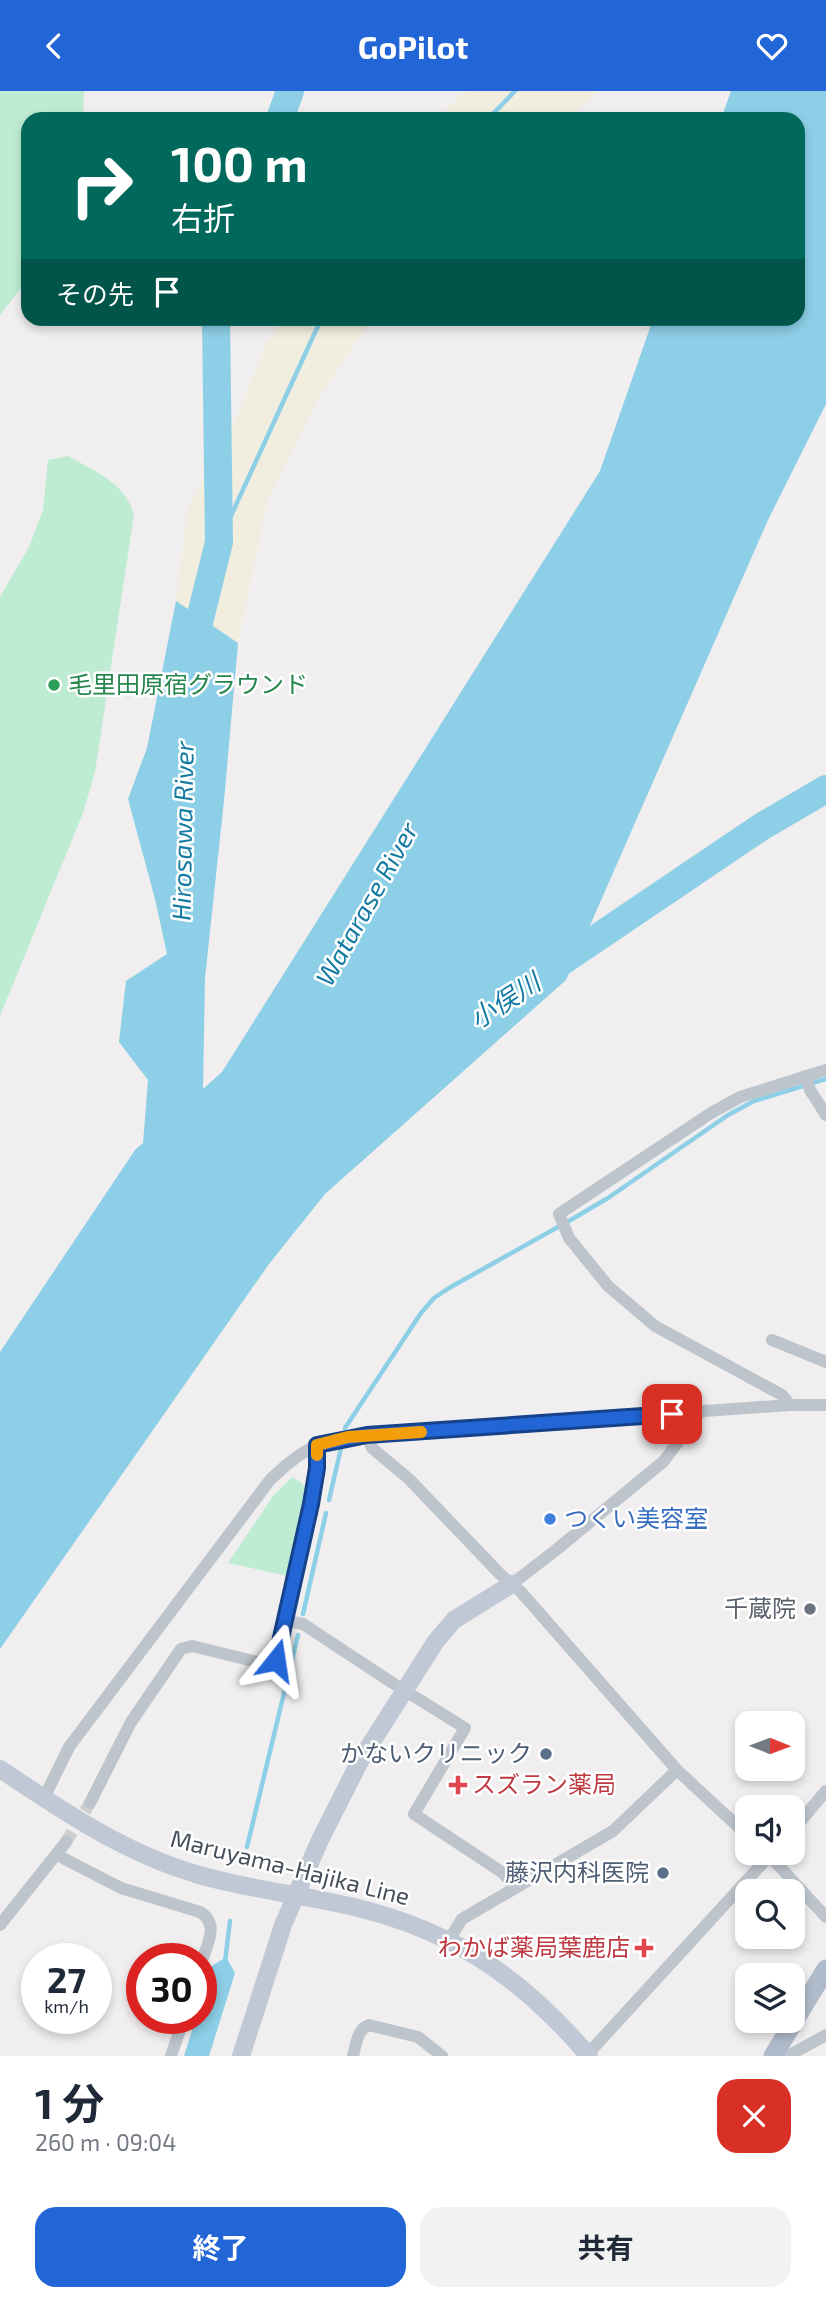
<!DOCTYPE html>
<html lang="ja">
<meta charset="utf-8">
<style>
:root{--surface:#fff;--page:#f2f2f3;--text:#1f2937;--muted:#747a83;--accent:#2265d6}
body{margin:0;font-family:"Exo 2","Noto Sans JP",sans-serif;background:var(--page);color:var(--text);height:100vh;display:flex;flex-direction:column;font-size:26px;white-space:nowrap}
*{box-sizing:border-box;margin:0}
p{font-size:23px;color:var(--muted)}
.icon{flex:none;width:38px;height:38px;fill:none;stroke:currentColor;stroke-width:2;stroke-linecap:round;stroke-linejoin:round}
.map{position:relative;height:1965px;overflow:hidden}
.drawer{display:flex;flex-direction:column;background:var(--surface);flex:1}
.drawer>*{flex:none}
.top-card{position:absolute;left:21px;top:21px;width:784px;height:214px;border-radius:21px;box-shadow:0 4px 10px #0003;background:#00695c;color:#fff;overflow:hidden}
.needle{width:46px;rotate:91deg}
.controls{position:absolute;left:735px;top:1620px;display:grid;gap:14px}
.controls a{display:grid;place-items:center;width:70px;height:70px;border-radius:14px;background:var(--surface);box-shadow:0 4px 10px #0003;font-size:35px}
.speed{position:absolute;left:21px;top:1852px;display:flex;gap:14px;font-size:35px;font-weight:700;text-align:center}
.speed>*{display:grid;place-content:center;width:91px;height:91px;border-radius:50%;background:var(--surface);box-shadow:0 4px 10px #0003;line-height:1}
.speed small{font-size:18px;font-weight:400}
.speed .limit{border:10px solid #d22;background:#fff;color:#111}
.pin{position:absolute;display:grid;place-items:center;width:60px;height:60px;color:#fff;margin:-30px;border-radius:14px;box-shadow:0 4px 10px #0006}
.me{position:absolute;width:77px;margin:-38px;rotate:15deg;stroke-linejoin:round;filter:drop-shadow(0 0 5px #0008)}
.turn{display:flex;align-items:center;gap:24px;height:147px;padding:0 35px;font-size:32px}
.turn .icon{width:91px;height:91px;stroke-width:2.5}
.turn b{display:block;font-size:49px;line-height:60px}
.then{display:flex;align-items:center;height:66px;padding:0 35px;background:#0003;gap:14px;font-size:26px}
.round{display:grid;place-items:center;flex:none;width:74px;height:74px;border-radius:21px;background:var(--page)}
.overview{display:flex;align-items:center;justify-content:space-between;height:119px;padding:0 35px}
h1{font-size:42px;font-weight:700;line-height:52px}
.action{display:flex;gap:14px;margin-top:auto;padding:14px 35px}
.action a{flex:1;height:80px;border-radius:21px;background:var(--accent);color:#fff;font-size:28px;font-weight:700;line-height:80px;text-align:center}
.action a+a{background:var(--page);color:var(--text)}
header{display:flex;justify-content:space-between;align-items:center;height:91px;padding:0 35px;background:var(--accent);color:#fff;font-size:32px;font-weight:700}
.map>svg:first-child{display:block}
.green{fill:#beecd3}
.sand{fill:#f1eddf}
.water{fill:#8dcfe7}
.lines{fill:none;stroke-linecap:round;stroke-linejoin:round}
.stream{stroke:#8dcfe7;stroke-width:4.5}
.river{stroke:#8dcfe7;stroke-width:28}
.street-tunnel{stroke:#ceced0;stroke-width:12;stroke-dasharray:12 6;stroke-linecap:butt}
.street{stroke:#bdc4cc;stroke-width:12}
.secondary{stroke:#bfc8d4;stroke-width:18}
.primary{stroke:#afbbcb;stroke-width:19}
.route-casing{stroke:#16428b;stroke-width:18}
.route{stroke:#2265d6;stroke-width:12}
.slow{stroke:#f59e0b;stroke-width:12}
.leisure-dot{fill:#2e9e5b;stroke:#fff;stroke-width:2.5}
.shop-dot{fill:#3f7fe0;stroke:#fff;stroke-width:2.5}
.worship-dot{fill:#6b7280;stroke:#fff;stroke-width:2.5}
.service-dot{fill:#5c6f8a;stroke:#fff;stroke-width:2.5}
.health-dot{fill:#e0444e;stroke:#fff;stroke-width:2.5}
.labels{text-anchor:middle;stroke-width:5;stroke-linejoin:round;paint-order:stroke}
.leisure-label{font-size:24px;fill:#27864d;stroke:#fff;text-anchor:start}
.shop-label{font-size:24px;fill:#366cbe;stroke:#fff;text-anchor:start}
.worship-label{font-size:24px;fill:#5b616d;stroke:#fff;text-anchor:end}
.service-label{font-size:24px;fill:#4e5e75;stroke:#fff;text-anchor:end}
.health-label{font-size:24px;fill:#be3a42;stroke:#fff;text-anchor:start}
.street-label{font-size:24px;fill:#47505a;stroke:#fff}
.water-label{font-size:26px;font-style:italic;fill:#137aa1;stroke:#fff}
</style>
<header><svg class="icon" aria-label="back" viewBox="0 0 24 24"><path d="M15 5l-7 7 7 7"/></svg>GoPilot<svg class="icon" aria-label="heart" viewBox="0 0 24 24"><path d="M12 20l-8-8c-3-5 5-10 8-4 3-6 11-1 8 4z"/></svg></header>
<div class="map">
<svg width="826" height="1965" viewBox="0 0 826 1965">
<rect width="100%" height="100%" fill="#f0eeee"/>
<g class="green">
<polygon points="0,0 84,0 83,28 28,28 28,188 0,224"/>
<path d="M68,365C94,380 126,392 134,424L95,681L83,722L0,925V506L29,456L43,419L48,369Z"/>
<polygon points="292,1386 302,1392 307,1402 288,1485 228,1472 273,1405"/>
</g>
<g class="sand">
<polygon points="466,0 600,0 565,28 436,28"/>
<polygon points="282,228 371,228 320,304 267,410 238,552 176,511 188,416 234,333 264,258"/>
</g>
<g class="water">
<polygon points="731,0 826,0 826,313 768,429 566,889 325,1103 269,1173 0,1558 0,1261 135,1059 143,1052 148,989 119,951 126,890 167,863 155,808 128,708 147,657 176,510 238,552 224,710 205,887 203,998 222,981 600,380 653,228 798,228 798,28 721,28"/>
<polygon points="226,1866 235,1882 209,1965 184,1965 196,1927 201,1927 201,1910 212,1875"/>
</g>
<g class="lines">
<g class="stream">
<polyline points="488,28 515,0"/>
<polyline points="219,451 317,237 323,228"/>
<polyline points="569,1130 608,1107 728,1024 754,1010 826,988"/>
<polyline points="345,1337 421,1222 434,1207 449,1197 558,1136"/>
<polyline points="329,1409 341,1357"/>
<polyline points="303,1523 326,1422"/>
<polyline points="247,1756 298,1544"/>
<polyline points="225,1871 230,1830"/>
</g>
<g class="river">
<polyline points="280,28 290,0"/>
<polyline points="191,564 219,451 216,228"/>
<polyline points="548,880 761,736 826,698"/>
</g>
<polyline class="street-tunnel" points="66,1751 90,1712"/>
<g class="street">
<polyline points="806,985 810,999 826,1024"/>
<polyline points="772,1249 826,1271"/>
<polyline points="790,1314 782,1304 655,1235 608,1195 569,1147 559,1123 711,1022 740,1006 826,979"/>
<polyline points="367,1344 372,1357 409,1388 500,1483 521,1501 677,1679 747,1744"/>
<polyline points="512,1493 556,1459 664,1370 700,1321"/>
<polyline points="287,1530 303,1533 391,1591 465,1637 414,1723 503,1782 514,1796"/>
<path d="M44,1707L69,1656L270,1389C304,1356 320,1349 367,1344L790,1314H826"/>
<polyline points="90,1712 131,1631 181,1558 192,1555 270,1574 276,1569 287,1530 317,1377 317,1354"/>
<polyline points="793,1739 826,1700"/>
<polyline points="767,1762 826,1826"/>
<path d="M57,1764L121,1797L200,1821C220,1833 207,1854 201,1872"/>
<polyline points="0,1834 66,1751"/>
<polyline points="449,1849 462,1828 613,1740 677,1679"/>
<polyline points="171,1965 184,1927"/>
<path d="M353,1965C356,1954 357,1938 369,1934L418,1946L442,1965"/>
<polyline points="586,1965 772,1762"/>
<polyline points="788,1965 826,1944"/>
</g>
<g class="secondary">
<path d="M0,1678C61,1719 124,1762 196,1783C240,1796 286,1802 331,1811C443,1833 515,1879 589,1965"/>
<polyline points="241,1965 283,1834 320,1749 361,1668 436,1550 454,1529 512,1493"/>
</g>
<polyline class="primary" points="773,1965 826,1878"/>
</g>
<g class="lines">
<g class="route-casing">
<polyline id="route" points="276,1569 311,1413 317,1377 317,1354 367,1344 672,1323"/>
</g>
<use href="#route" class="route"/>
<polyline class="slow" points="317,1364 317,1354 348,1346 421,1341"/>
</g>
<circle class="leisure-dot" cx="54" cy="594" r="7"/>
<circle class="shop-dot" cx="550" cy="1428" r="7"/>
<circle class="worship-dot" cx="810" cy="1518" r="7"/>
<g class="service-dot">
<circle cx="546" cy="1663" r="7"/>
<circle cx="663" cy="1782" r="7"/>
</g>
<g class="health-dot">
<path d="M454.5 1683.5h7v7h7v7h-7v7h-7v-7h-7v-7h7z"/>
<path d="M640.5 1846.5h7v7h7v7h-7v7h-7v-7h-7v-7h7z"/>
</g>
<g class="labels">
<g class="leisure-label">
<text x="68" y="602">毛里田原宿グラウンド</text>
</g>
<g class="shop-label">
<text x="564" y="1436">つくい美容室</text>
</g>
<g class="worship-label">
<text x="796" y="1526">千蔵院</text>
</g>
<g class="service-label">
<text x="532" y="1671">かないクリニック</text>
<text x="649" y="1790">藤沢内科医院</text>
</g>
<g class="health-label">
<text x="472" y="1702">スズラン薬局</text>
<text x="630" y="1865" text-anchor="end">わかば薬局葉鹿店</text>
</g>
<g class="street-label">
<text transform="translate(290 1777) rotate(14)" y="8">Maruyama-Hajika Line</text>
</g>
<g class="water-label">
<text transform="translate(183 740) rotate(-89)" y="9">Hirosawa River</text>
<text transform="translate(367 813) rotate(-61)" y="9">Watarase River</text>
<text transform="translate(505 910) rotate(-33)" y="9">小俣川</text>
</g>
</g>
</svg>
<div class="controls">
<a><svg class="needle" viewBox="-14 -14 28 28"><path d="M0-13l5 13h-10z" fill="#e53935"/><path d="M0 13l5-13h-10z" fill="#747a83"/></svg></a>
<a><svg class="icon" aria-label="sound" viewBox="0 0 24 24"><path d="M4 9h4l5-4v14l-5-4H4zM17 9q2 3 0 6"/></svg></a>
<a><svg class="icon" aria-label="search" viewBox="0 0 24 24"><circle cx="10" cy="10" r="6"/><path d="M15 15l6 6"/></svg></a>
<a><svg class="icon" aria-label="layers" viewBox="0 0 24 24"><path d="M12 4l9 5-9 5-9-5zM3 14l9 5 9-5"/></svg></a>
</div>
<div class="speed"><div>27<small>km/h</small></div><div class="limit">30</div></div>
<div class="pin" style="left:672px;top:1323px;background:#d93025"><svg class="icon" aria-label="arrive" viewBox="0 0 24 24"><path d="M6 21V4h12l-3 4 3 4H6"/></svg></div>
<svg class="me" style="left:276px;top:1569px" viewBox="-20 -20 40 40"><path d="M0-17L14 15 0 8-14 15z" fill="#2265d6" stroke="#fff" stroke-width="4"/></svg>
<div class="top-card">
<div class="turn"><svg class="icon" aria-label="right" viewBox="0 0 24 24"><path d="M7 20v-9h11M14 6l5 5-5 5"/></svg><div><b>100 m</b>右折</div></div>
<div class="then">その先<svg class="icon" aria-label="arrive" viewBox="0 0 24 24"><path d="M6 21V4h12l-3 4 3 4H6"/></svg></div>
</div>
</div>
<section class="drawer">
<div class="overview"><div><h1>1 分</h1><p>260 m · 09:04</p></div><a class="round" style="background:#d93025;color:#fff"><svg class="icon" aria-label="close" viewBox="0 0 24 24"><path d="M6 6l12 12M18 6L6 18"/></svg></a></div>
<div class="action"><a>終了</a><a>共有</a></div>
</section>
